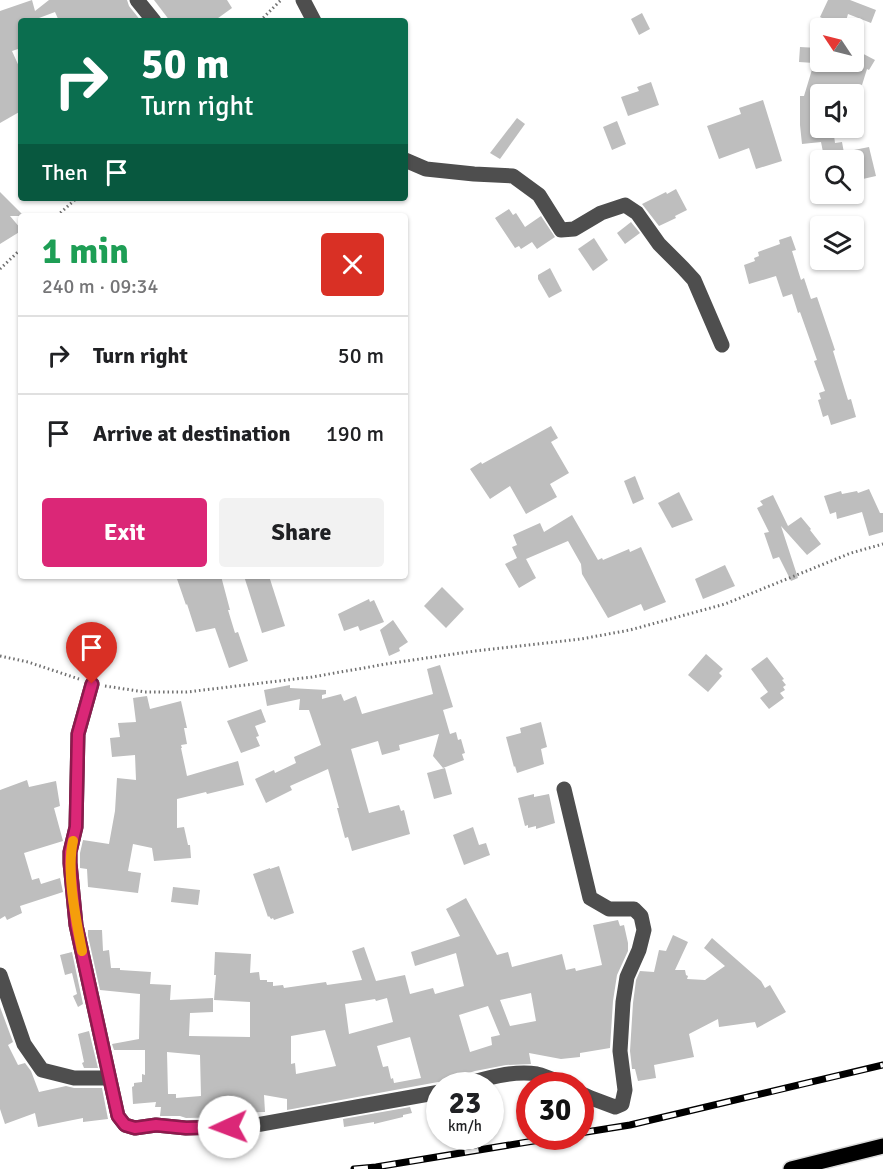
<!DOCTYPE html>
<meta charset="utf-8">
<style>
:root{--surface:#fff;--page:#f2f2f2;--text:#202124;--muted:#757577;--line:#e0e0e0;--accent:#db2777}
body{margin:0;font-family:Signika,sans-serif;background:var(--page);color:var(--text);height:100vh;display:flex;flex-direction:column;font-size:22px;white-space:nowrap}
*{box-sizing:border-box;margin:0}
p{font-size:20px;color:var(--muted)}
.icon{flex:none;width:33px;height:33px;fill:none;stroke:currentColor;stroke-width:2;stroke-linecap:round;stroke-linejoin:round}
.map{position:relative;flex:1;overflow:hidden}
.drawer{position:absolute;left:18px;top:213px;width:390px;height:366px;display:flex;flex-direction:column;background:var(--surface);border-radius:6px;box-shadow:0 2px 4px #0004}
.drawer>*{flex:none}
.hud{position:absolute;left:18px;top:18px;width:390px;height:183px;border-radius:6px;box-shadow:0 2px 4px #0004;background:#0b6e4f;color:#fff;overflow:hidden}
.needle{width:39px;rotate:305deg}
.fabs{position:absolute;left:810px;top:18px;display:grid;gap:12px}
.fabs a{display:grid;place-items:center;width:54px;height:54px;border-radius:6px;background:var(--surface);box-shadow:0 2px 4px #0004;font-size:30px}
.speed{position:absolute;left:426px;top:1072px;display:flex;gap:12px;font-size:30px;font-weight:700;text-align:center}
.speed>*{display:grid;place-content:center;width:78px;height:78px;border-radius:50%;background:var(--surface);box-shadow:0 2px 4px #0004;line-height:1}
.speed small{font-size:15px;font-weight:400}
.speed .limit{border:9px solid #d22;background:#fff;color:#111}
.pin{position:absolute;display:grid;place-items:center;width:51px;height:51px;color:#fff;margin:-62px -26px;border-radius:50% 50% 50% 0;rotate:-45deg;box-shadow:0 0 6px #0007}
.pin .icon{rotate:45deg}
.me{position:absolute;width:66px;margin:-33px;rotate:268deg;stroke-linejoin:round;filter:drop-shadow(0 0 4px #0008)}
.turn{display:flex;align-items:center;gap:21px;height:126px;padding:0 24px;font-size:27px}
.turn .icon{width:78px;height:78px;stroke-width:2.5}
.turn b{display:block;font-size:42px;line-height:51px}
.then{display:flex;align-items:center;height:57px;padding:0 24px;background:#0003;gap:12px;font-size:22px}
.round{display:grid;place-items:center;flex:none;width:63px;height:63px;border-radius:6px;background:var(--page)}
.summary{display:flex;align-items:center;justify-content:space-between;height:102px;padding:0 24px}
h1{font-size:36px;font-weight:700;line-height:45px;color:#1e9e55}
.action{display:flex;gap:12px;margin-top:auto;padding:12px 24px}
.action a{flex:1;height:69px;border-radius:6px;background:var(--accent);color:#fff;font-size:24px;font-weight:700;line-height:69px;text-align:center}
.action a+a{background:var(--page);color:var(--text)}
ul{padding:0;list-style:none}
li{display:flex;align-items:center;gap:18px;height:78px;padding:0 24px;border-top:2px solid var(--line)}
li div{flex:1}
li b{display:block;font-size:22px}
li em{font-style:normal}
.map>svg:first-child{display:block}
.building{fill:#bebebe;fill-rule:evenodd}
.lines{fill:none;stroke-linecap:round;stroke-linejoin:round}
.major-casing{stroke:#dbdbdb;stroke-width:18}
.path{stroke:#707070;stroke-width:3;stroke-dasharray:1.5 3;stroke-linecap:butt}
.minor{stroke:#4e4e4e;stroke-width:15}
.major{stroke:#000;stroke-width:15}
.rail-casing{stroke:#000;stroke-width:7}
.rail{stroke:#fff;stroke-width:4.5;stroke-dasharray:14;stroke-linecap:butt}
.route-casing{stroke:#8e194d;stroke-width:15}
.route{stroke:#db2777;stroke-width:10}
.slow{stroke:#f59e0b;stroke-width:10}
</style>
<div class="map">
<svg width="883" height="1169" viewBox="0 0 883 1169">
<rect width="100%" height="100%" fill="#fff"/>
<g class="building">
<polygon points="32,0 35,11 49,0 127,0 129,6 141,21 59,21 55,12 31,21 21,21 21,48 12,51 21,71 21,111 0,123 0,11"/>
<polygon points="154,0 227,0 232,8 214,21 170,21"/>
<polygon points="828,0 850,0 876,10 871,23 848,14 844,28 842,28 820,17"/>
<polygon points="642,13 650,29 639,35 631,19"/>
<polygon points="800,47 818,48 816,62 854,62 854,49 875,60 869,70 867,69 862,85 858,84 854,94 831,89 829,94 820,94 820,128 833,128 835,143 842,142 844,153 824,157 821,142 802,144 800,125 800,96 804,96 814,63 799,62"/>
<polygon points="651,82 659,105 628,116 621,97 639,91 637,87"/>
<polygon points="763,100 782,161 756,169 749,148 719,159 707,126 741,114 739,108"/>
<polygon points="517,118 525,124 500,159 490,153"/>
<polygon points="617,121 626,144 612,150 603,127"/>
<polygon points="869,147 876,176 854,181 854,150"/>
<polygon points="676,189 687,210 675,216 676,218 659,226 642,204 666,192 667,194"/>
<polygon points="0,192 24,216 10,216 21,229 21,231 0,244"/>
<polygon points="509,209 513,215 516,213 525,227 541,216 555,237 537,249 532,242 521,249 519,246 515,248 495,218"/>
<polygon points="631,222 640,233 625,244 617,233"/>
<polygon points="791,236 796,250 792,251 801,280 804,278 811,299 817,297 833,344 835,350 833,351 848,400 851,399 856,417 831,425 828,415 823,417 818,400 821,399 819,393 825,391 814,361 817,360 800,312 798,313 792,294 783,297 776,276 749,284 744,265 755,261 754,258 759,256 758,252 780,244 779,240"/>
<polygon points="594,238 608,260 593,271 578,249"/>
<polygon points="550,268 562,291 549,298 538,279 538,275"/>
<polygon points="551,426 558,438 551,442 569,473 550,484 557,497 526,514 510,486 490,499 470,469 481,462 482,464"/>
<polygon points="635,476 644,499 633,504 624,481"/>
<polygon points="869,489 880,513 883,513 883,532 869,536 862,512 837,519 836,512 830,514 824,496 841,491 842,494 857,491 858,493"/>
<polygon points="679,492 693,520 672,528 658,503"/>
<polygon points="773,495 788,526 801,517 811,529 810,530 821,544 807,555 781,526 798,578 791,581 779,557 773,559 764,533 769,532 757,508 763,505 760,501"/>
<polygon points="572,515 598,560 602,558 603,560 629,549 630,552 641,547 666,602 644,611 641,604 608,618 582,574 581,564 568,541 526,559 536,578 519,588 505,564 517,558 512,547 517,545 513,535 540,523 544,532"/>
<polygon points="725,565 735,586 703,599 695,579"/>
<polygon points="176,576 221,576 230,610 228,610 235,633 238,632 248,661 229,668 215,628 196,632 187,604 186,605"/>
<polygon points="244,576 269,576 285,626 262,633"/>
<polygon points="442,587 464,609 446,628 424,606"/>
<polygon points="369,599 370,602 374,600 384,622 360,631 358,626 344,631 338,614"/>
<polygon points="393,620 408,642 399,648 400,651 389,656 380,630"/>
<polygon points="706,654 723,669 719,673 722,676 708,692 688,675"/>
<polygon points="767,657 784,679 782,680 786,685 783,687 785,690 780,693 784,698 769,709 760,698 768,692 751,669"/>
<polygon points="440,665 453,707 443,710 450,734 456,732 458,740 461,739 465,753 462,754 464,760 443,768 433,756 439,734 399,745 400,750 382,755 378,741 351,749 369,813 399,805 401,811 404,810 410,834 352,851 348,837 345,838 337,808 339,808 328,769 290,786 292,790 266,803 255,779 274,770 275,773 296,763 294,757 321,745 309,710 299,710 300,699 267,706 264,690 290,685 290,688 326,690 326,694 322,695 322,699 341,694 344,701 356,696 362,714 433,694 427,669"/>
<polygon points="147,696 150,709 181,701 187,728 184,728 187,744 181,745 182,748 181,748 187,776 238,761 244,785 207,794 206,792 177,799 177,828 184,827 188,845 190,845 191,858 154,861 152,848 133,844 128,871 141,873 138,893 88,887 87,869 80,868 80,853 83,840 109,844 115,811 117,778 136,780 135,755 112,757 110,738 120,737 118,723 136,722 133,698"/>
<polygon points="261,709 266,722 255,726 259,736 256,737 260,746 241,753 227,721"/>
<polygon points="541,722 547,747 541,749 544,764 517,773 515,766 514,767 506,737 521,733 520,728"/>
<polygon points="445,768 452,794 434,799 427,773"/>
<polygon points="27,780 29,787 56,781 60,806 54,808 63,841 24,853 32,880 39,878 41,884 60,878 63,892 20,906 22,913 7,920 5,916 0,919 0,790"/>
<polygon points="534,794 534,797 549,794 555,823 536,829 536,826 528,828 528,825 525,826 518,798"/>
<polygon points="473,827 479,845 486,843 490,855 464,865 453,835"/>
<polygon points="279,866 294,913 274,920 273,918 271,919 269,916 268,917 253,874 270,868 270,869"/>
<polygon points="173,887 200,890 198,905 171,902"/>
<path d="M466,898L497,955L508,952L512,967L562,954L566,970L575,968L576,971L602,965L593,925L618,920L620,926L624,925L628,943V951L617,975L613,1001L610,1048L580,1053V1057L561,1059L529,1053L531,1064L506,1065L475,1071L456,1077L452,1080L450,1086L443,1083L438,1082L287,1110V1099L264,1095L265,1112L234,1113V1117L186,1118L180,1116H160L161,1107H155L156,1102L133,1104L132,1087L134,1086V1083L142,1082V1074L145,1075V1050H114L112,1044L139,1039L140,994L100,990L88,936V930H102L103,951L109,950L111,968H120V970L151,972L150,984L171,985L170,1000L213,998V1012L190,1013L189,1036L250,1037V1002L214,1000L216,975H214L215,952L251,954L250,973L259,972L260,980H267V982H273V986L283,985L284,988L326,982L327,985L362,980L352,951L364,947L376,981L405,975L410,994L433,988L435,994L464,986L456,953L415,966L411,952L460,936L446,909ZM531,993L536,1021L510,1026L500,1000ZM387,998L393,1022L349,1034L345,1004L375,999L376,1001ZM488,1006L500,1035L491,1037L492,1045L470,1052L459,1015ZM325,1030L336,1066L296,1074L295,1063L291,1064V1036ZM410,1037L421,1078L394,1083L393,1078L391,1079L388,1066L383,1067L377,1046ZM167,1052L200,1055L201,1096L176,1098V1094H168Z"/>
<polygon points="673,935 688,942 675,970 685,970 686,975 688,976 687,979 705,980 725,966 704,948 712,938 761,981 765,988 770,985 786,1012 757,1028 755,1022 719,1027 718,1019 689,1034 694,1057 654,1065 656,1078 638,1081 635,1069 632,1069 630,1051 633,1003 636,980 640,971 654,972 659,950 666,951"/>
<polygon points="72,952 83,1004 78,1007 73,996 77,994 72,973 65,975 60,955"/>
<polygon points="0,1007 13,1042 8,1045 18,1065 25,1063 31,1071 39,1092 66,1086 74,1088 102,1088 108,1119 83,1122 83,1118 38,1127 35,1113 5,1124 0,1109"/>
<polygon points="89,1031 98,1068 84,1068 82,1063 84,1062 78,1034"/>
<polygon points="410,1107 412,1113 403,1115 403,1117 374,1124 374,1122 344,1127 343,1119"/>
</g>
<g class="lines">
<g class="major-casing">
<polyline id="major" points="791,1169 883,1146"/>
</g>
<g class="path">
<polyline points="260,21 281,0"/>
<polyline points="57,216 77,198"/>
<polyline points="0,269 21,249"/>
<polyline points="0,656 28,662 79,679"/>
<polyline points="105,686 145,692 187,692 312,677 392,663 475,651 581,639 630,630 725,604 851,553 883,544"/>
</g>
<g class="minor">
<polyline points="137,0 154,21"/>
<polyline points="303,0 314,21"/>
<polyline points="405,160 426,169 474,174 513,176 539,195 561,230 574,229 601,213 625,205 637,213 659,244 683,268 694,280 722,345"/>
<polyline points="92,684 78,734 76,827 70,852 70,863 76,925 118,1116 125,1125 135,1128 156,1125 186,1128 251,1126 440,1092"/>
<polyline points="564,789 590,898 609,909 634,909 641,916 644,930 639,950 627,977 623,1002 620,1051 625,1090 622,1104 615,1107 591,1098 580,1093"/>
<polyline points="0,975 24,1044 42,1070 74,1078 109,1078"/>
<path d="M459,1086C483,1079 512,1070 537,1074C547,1076 558,1082 568,1086"/>
</g>
<use href="#major" class="major"/>
<g class="rail-casing">
<g id="rail">
<polyline points="580,1133 630,1125 883,1065"/>
<polyline points="354,1169 376,1167 558,1137"/>
</g>
</g>
<use href="#rail" class="rail"/>
</g>
<g class="lines">
<g class="route-casing">
<polyline id="route" points="92,684 78,734 76,827 70,852 70,863 76,925 118,1116 125,1125 135,1128 156,1125 186,1128 229,1127"/>
</g>
<use href="#route" class="route"/>
<path class="slow" d="M73,841C66,872 76,920 82,951"/>
</g>
</svg>
<div class="fabs">
<a><svg class="needle" viewBox="-14 -14 28 28"><path d="M0-13l5 13h-10z" fill="#e53935"/><path d="M0 13l5-13h-10z" fill="#757577"/></svg></a>
<a><svg class="icon" aria-label="sound" viewBox="0 0 24 24"><path d="M4 9h4l5-4v14l-5-4H4zM17 9q2 3 0 6"/></svg></a>
<a><svg class="icon" aria-label="search" viewBox="0 0 24 24"><circle cx="10" cy="10" r="6"/><path d="M15 15l6 6"/></svg></a>
<a><svg class="icon" aria-label="layers" viewBox="0 0 24 24"><path d="M12 4l9 5-9 5-9-5zM3 14l9 5 9-5"/></svg></a>
</div>
<div class="speed"><div>23<small>km/h</small></div><div class="limit">30</div></div>
<div class="pin" style="left:92px;top:684px;background:#d93025"><svg class="icon" aria-label="arrive" viewBox="0 0 24 24"><path d="M6 21V4h12l-3 4 3 4H6"/></svg></div>
<svg class="me" style="left:229px;top:1127px" viewBox="-20 -20 40 40"><circle r="19" fill="#fff"/><path d="M0-13L10 11 0 6-10 11z" fill="#db2777"/></svg>
<div class="hud">
<div class="turn"><svg class="icon" aria-label="right" viewBox="0 0 24 24"><path d="M7 20v-9h11M14 6l5 5-5 5"/></svg><div><b>50 m</b>Turn right</div></div>
<div class="then">Then<svg class="icon" aria-label="arrive" viewBox="0 0 24 24"><path d="M6 21V4h12l-3 4 3 4H6"/></svg></div>
</div>
<section class="drawer">
<div class="summary"><div><h1>1 min</h1><p>240 m · 09:34</p></div><a class="round" style="background:#d93025;color:#fff"><svg class="icon" aria-label="close" viewBox="0 0 24 24"><path d="M6 6l12 12M18 6L6 18"/></svg></a></div>
<ul>
<li><svg class="icon" aria-label="right" viewBox="0 0 24 24"><path d="M7 20v-9h11M14 6l5 5-5 5"/></svg><div><b>Turn right</b></div><em>50 m</em></li>
<li><svg class="icon" aria-label="arrive" viewBox="0 0 24 24"><path d="M6 21V4h12l-3 4 3 4H6"/></svg><div><b>Arrive at destination</b></div><em>190 m</em></li>
</ul>
<div class="action"><a>Exit</a><a>Share</a></div>
</section>
</div>
